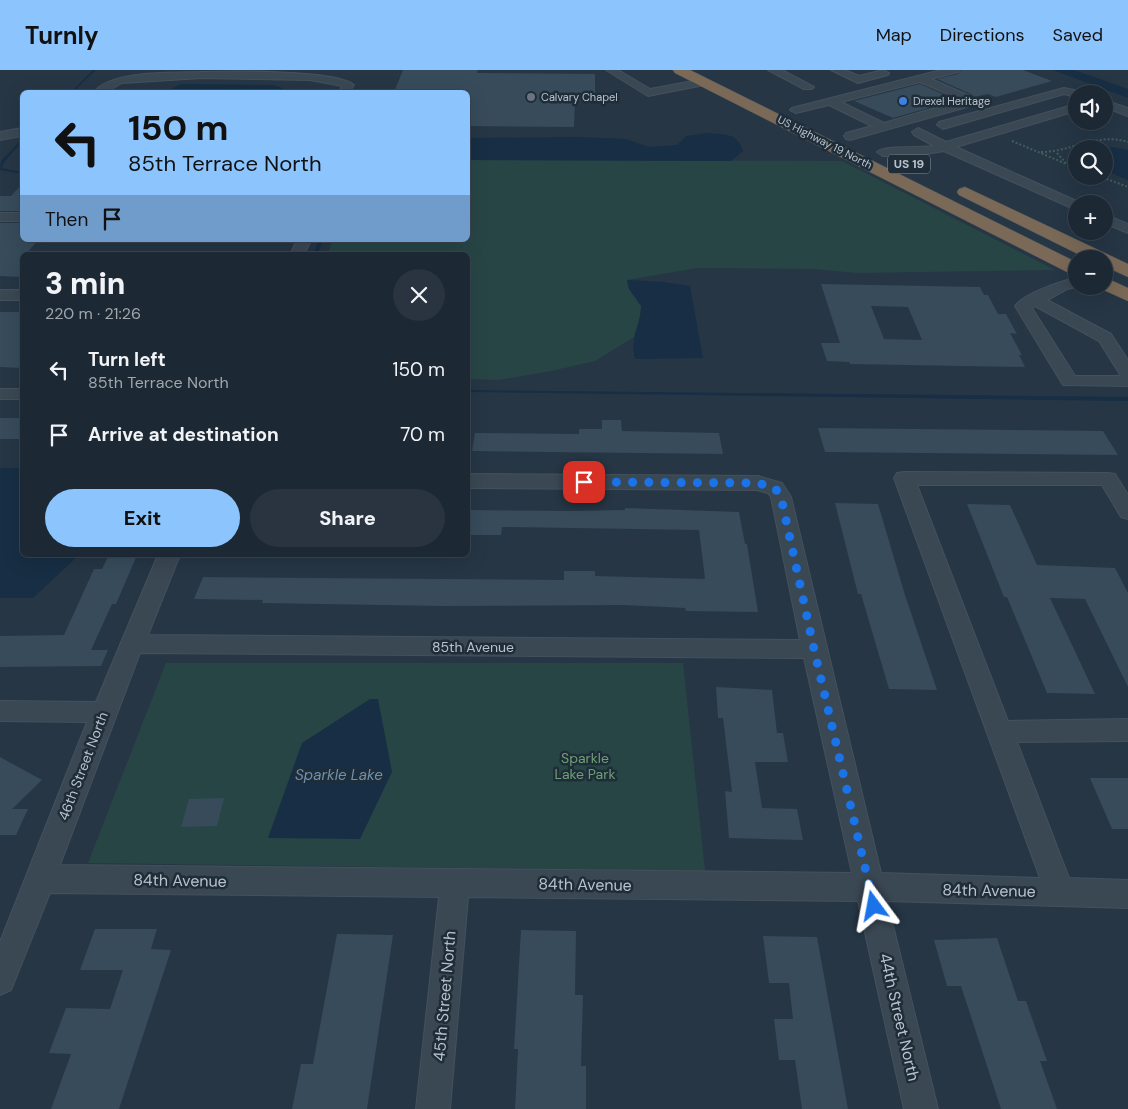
<!DOCTYPE html>
<meta charset="utf-8">
<style>
:root{--surface:#1c2834;--page:#293440;--text:#f1f3f6;--muted:#a0a6ac;--line:#3a444f;--accent:#8cc4fe}
body{margin:0;font-family:"DM Sans",sans-serif;background:var(--page);color:var(--text);height:100vh;display:flex;flex-direction:column;font-size:19px;white-space:nowrap}
*{box-sizing:border-box;margin:0}
p{font-size:16px;color:var(--muted)}
.icon{flex:none;width:28px;height:28px;fill:none;stroke:currentColor;stroke-width:2;stroke-linecap:round;stroke-linejoin:round}
.map{position:relative;flex:1;overflow:hidden}
.details{position:absolute;left:20px;top:182px;width:450px;height:305px;display:flex;flex-direction:column;background:var(--surface);border-radius:8px;box-shadow:0 5px 20px #0002,0 0 0 1px var(--line)}
.details>*{flex:none}
.guide{position:absolute;left:20px;top:20px;width:450px;height:152px;border-radius:8px;box-shadow:0 5px 20px #0002,0 0 0 1px var(--line);background:#8cc4fe;color:#111;overflow:hidden}
.fabs{position:absolute;left:1068px;top:15px;display:grid;gap:10px}
.fabs a{display:grid;place-items:center;width:45px;height:45px;border-radius:50%;background:var(--surface);box-shadow:0 5px 20px #0002,0 0 0 1px var(--line);font-size:25px}
.pin{position:absolute;display:grid;place-items:center;width:42px;height:42px;color:#fff;margin:-21px;border-radius:10px;box-shadow:0 2px 8px #0006}
.me{position:absolute;width:55px;margin:-28px;rotate:347deg;stroke-linejoin:round;filter:drop-shadow(0 0 4px #0008)}
.turn{display:flex;align-items:center;gap:18px;height:105px;padding:0 25px;font-size:22px}
.turn .icon{width:65px;height:65px;stroke-width:2.5}
.turn b{display:block;font-size:35px;line-height:42px}
.then{display:flex;align-items:center;height:48px;padding:0 25px;background:#0003;gap:10px;font-size:19px}
.round{display:grid;place-items:center;flex:none;width:52px;height:52px;border-radius:26px;background:var(--page)}
.head{display:flex;align-items:center;justify-content:space-between;height:85px;padding:0 25px}
h1{font-size:30px;font-weight:800;line-height:38px}
.primary-button{display:flex;gap:10px;margin-top:auto;padding:10px 25px}
.primary-button a{flex:1;height:58px;border-radius:30px;background:var(--accent);color:#111;font-size:20px;font-weight:800;line-height:58px;text-align:center}
.primary-button a+a{background:var(--page);color:var(--text)}
ul{padding:0;list-style:none}
li{display:flex;align-items:center;gap:15px;height:65px;padding:0 25px}
li div{flex:1}
li b{display:block;font-size:19px}
li em{font-style:normal}
header{display:flex;align-items:center;gap:30px;box-sizing:border-box;height:70px;padding:0 25px;background:var(--accent);color:#111}
header strong{font-size:24px}
nav{display:flex;gap:28px;margin-inline-start:auto;font-size:18px}
.map>svg:first-child{display:block}
.green{fill:#284546}
.water{fill:#172e44}
.lines{fill:none;stroke-linecap:round;stroke-linejoin:round}
.stream{fill:#172e44;fill-rule:evenodd}
.building{fill:#374b5b;fill-rule:evenodd}
.minor-casing{stroke:#44515d;stroke-width:2}
.highway-casing{stroke:#45525e;stroke-width:1}
.path{stroke:#415d5c;stroke-width:2;stroke-dasharray:2 2;stroke-linecap:butt}
.minor{fill:#3a4854;fill-rule:evenodd}
.highway{fill:#7a6957;fill-rule:evenodd}
.route{stroke:#1a73e8;stroke-width:9;stroke-dasharray:0 16.2}
.worship-dot{fill:#6b7280;stroke:#1f2d39;stroke-width:2}
.shop-dot{fill:#3f7fe0;stroke:#1f2d39;stroke-width:2}
.labels{text-anchor:middle;stroke-width:5;stroke-linejoin:round;paint-order:stroke}
.far-poi-label{font-size:11px;fill:#b8c2cd;stroke:#1f2d39;text-anchor:start}
.far-street-label{font-size:11px;fill:#b8c2cd;stroke:#1f2d39}
.shield{fill:#1f2d39;stroke:#8a95a1;stroke-width:1}
.shield-label{font-size:12px;font-weight:bold;fill:#b8c2cd}
.street-label{font-size:14px;fill:#b8c2cd;stroke:#1f2d39}
.park-label{font-size:14px;fill:#6da074;stroke:#1f2d39}
.water-label{font-size:15px;font-style:italic;fill:#6f91ae;stroke:#1f2d39}
.near-street-label{font-size:16px;fill:#b8c2cd;stroke:#1f2d39}
</style>
<header>
<strong>Turnly</strong>
<nav><a>Map</a><a>Directions</a><a>Saved</a></nav>
</header>
<div class="map">
<svg width="1128" height="1039" viewBox="0 0 1128 1039">
<rect width="100%" height="100%" fill="#263645"/>
<g class="green">
<polygon points="468,90 842,91 1055,200 857,203 814,199 697,198 627,210 629,219 641,236 641,246 634,267 595,291 551,301 499,310 468,309 468,185 327,185 333,170 468,170"/>
<polygon points="166,593 683,593 705,801 88,793"/>
</g>
<g class="water">
<polygon points="1053,0 1074,0 1128,19 1128,28"/>
<polygon points="181,14 272,15 282,18 285,22 165,22"/>
<path d="M707,63C725,65 737,62 743,81L731,91L468,90V68L579,67L626,69L649,77L677,75L686,66Z"/>
<polygon points="1112,77 1128,80 1128,110 1104,100 1104,80"/>
<path d="M627,210L664,212L690,216L703,288L635,289C630,265 640,258 641,236L629,219Z"/>
<polygon points="0,398 22,398 22,485 79,485 33,528 0,528"/>
<polygon points="370,629 378,629 392,702 360,769 268,768 302,673"/>
</g>
<g class="lines">
<g class="stream">
<polygon points="93,0 96,0 73,22 71,22"/>
<polygon points="21,70 22,70 22,72 4,92 2,98 22,102 22,104 0,100 1,91"/>
<polygon points="319,170 323,170 317,185 313,185"/>
<polygon points="468,320 1128,327 1128,331 468,322"/>
</g>
</g>
<g class="building">
<polygon points="403,0 478,0 477,3 595,4 595,31 575,31 574,57 468,56 468,22 394,22"/>
<polygon points="961,0 1023,0 1052,11 996,27 988,24 974,27 971,24 937,9 958,4"/>
<polygon points="920,14 956,30 893,48 854,31"/>
<polygon points="22,114 22,141 0,141 0,126 11,126"/>
<polygon points="0,153 22,153 22,170 38,170 25,185 22,185 22,207 0,206"/>
<path d="M821,214L980,217L984,225H988L998,244H1006L1017,264L1010,263L1022,285H1019L1025,297L850,294L849,292L827,291L821,273H840ZM871,236L908,237L922,270L884,269Z"/>
<polygon points="0,242 22,242 22,298 0,297"/>
<rect x="0" y="348" width="22" height="21"/>
<polygon points="602,350 621,350 622,361 719,363 723,384 472,381 475,363 579,364 579,359 602,359"/>
<polygon points="818,358 1103,361 1118,385 825,382"/>
<polygon points="835,433 878,434 905,525 937,620 889,619 861,524 858,524"/>
<polygon points="967,434 1010,435 1037,495 1115,498 1128,523 1128,617 1085,529 1050,528 1095,624 1047,623 1007,527 1004,527"/>
<polygon points="625,438 739,442 745,474 747,474 758,542 686,541 685,538 623,535 443,536 262,533 263,530 194,529 203,507 564,510 564,501 595,501 595,506 705,509 699,460 502,457 501,465 468,465 468,440 570,441 625,440"/>
<polygon points="109,485 137,485 116,534 112,534 91,580 108,580 101,596 0,597 0,566 64,565 94,499 102,499"/>
<polygon points="716,617 772,620 777,663 783,663 788,692 755,692 762,738 797,739 803,770 729,768 725,721 732,722 723,648 718,648"/>
<polygon points="0,687 42,710 12,739 28,739 16,765 0,765"/>
<polygon points="1090,708 1128,708 1128,759 1112,759"/>
<polygon points="224,728 217,756 181,757 189,729"/>
<polygon points="95,859 157,859 151,879 171,880 119,1039 51,1039 71,984 49,983 66,938 110,939 123,900 80,900"/>
<polygon points="521,860 576,861 575,925 583,925 581,996 586,996 586,1039 515,1039 518,979 514,979"/>
<polygon points="337,864 393,865 367,1039 292,1039 301,994 313,994"/>
<polygon points="763,866 817,867 848,1039 802,1039 795,990 779,990 774,949 793,949 789,913 769,913"/>
<polygon points="997,868 1018,931 1026,931 1047,991 1040,991 1057,1039 1001,1039 961,916 947,916 934,870"/>
</g>
<g class="lines">
<g class="minor-casing">
<g id="minor">
<polygon points="606,0 618,0 650,19 704,9 709,12 704,15 648,26"/>
<polygon points="768,0 782,0 814,17 812,19 804,19"/>
<polygon points="831,0 845,0 859,6 883,0 889,3 888,5 858,13"/>
<path d="M941,0H959L958,2L931,9L970,26L974,31L967,37L850,70L846,69L844,66L846,63L872,56L829,35L796,43L790,40L792,38ZM920,12L962,30L884,53L841,32Z"/>
<path d="M202,2C230,1 337,0 354,15L349,22H339L342,16L310,10L202,8L122,13L106,22H94C112,0 174,3 202,2Z"/>
<polygon points="1064,18 1084,22 1085,24 1076,24 1076,27 1064,24 943,59 937,55 939,52"/>
<polygon points="1104,30 1128,38 1128,46 1104,37"/>
<path d="M1076,34V41L956,77L1081,133L1076,134V140L944,81L914,86H883L877,82C884,75 921,78 934,76L914,65L912,62L918,58L946,72Z"/>
<polygon points="22,58 22,66 0,70 0,62"/>
<rect x="0" y="143" width="22" height="8"/>
<polygon points="1104,144 1128,154 1128,163 1104,153"/>
<polygon points="297,170 311,170 304,185 290,185"/>
<path d="M1076,208V216H1081L1067,219L1047,230L1111,264L1128,290V316L1063,315L1015,236C1023,224 1061,211 1076,208ZM1035,236L1099,271L1121,306H1075L1032,238Z"/>
<rect x="0" y="220" width="22" height="10"/>
<rect x="0" y="319" width="22" height="10"/>
<path d="M904,402L1108,403L1115,404L1128,425V449L1121,447L1102,415H917L1008,651L1128,649V671L1017,672L1069,808L1128,810V838L887,831L938,1039H904L858,831L468,827L450,1039H416L439,827L50,823L11,920L0,925V872L87,652L0,651V631L96,632L158,485H180L148,565L800,570L771,427L768,423L757,420L468,418V404L758,406L782,413L791,427L881,803L1040,808L894,408L897,403ZM140,583L804,588L852,803L60,795Z"/>
</g>
</g>
<g class="highway-casing">
<g id="highway">
<polygon points="673,0 690,0 1076,192 1076,205 1069,203 675,3"/>
<polygon points="965,117 1128,194 1128,207 1104,196 1104,189 1088,189 959,125 957,122 959,119"/>
<polygon points="1104,207 1128,218 1128,231 1097,217 1104,216"/>
</g>
</g>
<g class="path">
<polyline points="1012,71 1076,98"/>
<path d="M1041,82C1071,82 1098,62 1128,72"/>
<polyline points="1057,83 1066,93"/>
<polyline points="1099,106 1128,117"/>
</g>
<use href="#minor" class="minor"/>
<use href="#highway" class="highway"/>
</g>
<g class="lines">
<polyline class="route" points="584,412 758,413 775,418 781,427 814,579 874,836"/>
</g>
<circle class="worship-dot" cx="531" cy="27" r="5"/>
<circle class="shop-dot" cx="903" cy="31" r="5"/>
<g class="labels">
<g class="far-poi-label">
<text x="541" y="31">Calvary Chapel</text>
<text x="913" y="35">Drexel Heritage</text>
</g>
<g class="far-street-label">
<text transform="translate(825 72) rotate(27)" y="4">US Highway 19 North</text>
</g>
<rect class="shield" x="888" y="84.5" width="42" height="19" rx="4"/>
<g class="shield-label">
<text x="909" y="98">US 19</text>
</g>
<g class="street-label">
<text x="473" y="582">85th Avenue</text>
<text transform="translate(83 696) rotate(-69)" y="5">46th Street North</text>
</g>
<g class="park-label">
<text x="585" y="693">Sparkle<tspan x="585" dy="16">Lake Park</tspan></text>
</g>
<g class="water-label">
<text x="339" y="710">Sparkle Lake</text>
</g>
<g class="near-street-label">
<text transform="translate(180 810) rotate(1)" y="6">84th Avenue</text>
<text transform="translate(585 814) rotate(1)" y="6">84th Avenue</text>
<text transform="translate(989 820) rotate(1)" y="6">84th Avenue</text>
<text transform="translate(444 926) rotate(-85)" y="6">45th Street North</text>
<text transform="translate(900 947) rotate(77)" y="6">44th Street North</text>
</g>
</g>
</svg>
<div class="fabs">
<a><svg class="icon" aria-label="sound" viewBox="0 0 24 24"><path d="M4 9h4l5-4v14l-5-4H4zM17 9q2 3 0 6"/></svg></a>
<a><svg class="icon" aria-label="search" viewBox="0 0 24 24"><circle cx="10" cy="10" r="6"/><path d="M15 15l6 6"/></svg></a>
<a>+</a>
<a>−</a>
</div>
<div class="pin" style="left:584px;top:412px;background:#d93025"><svg class="icon" aria-label="arrive" viewBox="0 0 24 24"><path d="M6 21V4h12l-3 4 3 4H6"/></svg></div>
<svg class="me" style="left:874px;top:836px" viewBox="-20 -20 40 40"><path d="M0-17L14 15 0 8-14 15z" fill="#1a73e8" stroke="#fff" stroke-width="4"/></svg>
<div class="guide">
<div class="turn"><svg class="icon" aria-label="left" viewBox="0 0 24 24"><path d="M17 20v-9H6M10 6l-5 5 5 5"/></svg><div><b>150 m</b>85th Terrace North</div></div>
<div class="then">Then<svg class="icon" aria-label="arrive" viewBox="0 0 24 24"><path d="M6 21V4h12l-3 4 3 4H6"/></svg></div>
</div>
<section class="details">
<div class="head"><div><h1>3 min</h1><p>220 m · 21:26</p></div><a class="round"><svg class="icon" aria-label="close" viewBox="0 0 24 24"><path d="M6 6l12 12M18 6L6 18"/></svg></a></div>
<ul>
<li><svg class="icon" aria-label="left" viewBox="0 0 24 24"><path d="M17 20v-9H6M10 6l-5 5 5 5"/></svg><div><b>Turn left</b><p>85th Terrace North</p></div><em>150 m</em></li>
<li><svg class="icon" aria-label="arrive" viewBox="0 0 24 24"><path d="M6 21V4h12l-3 4 3 4H6"/></svg><div><b>Arrive at destination</b></div><em>70 m</em></li>
</ul>
<div class="primary-button"><a>Exit</a><a>Share</a></div>
</section>
</div>
